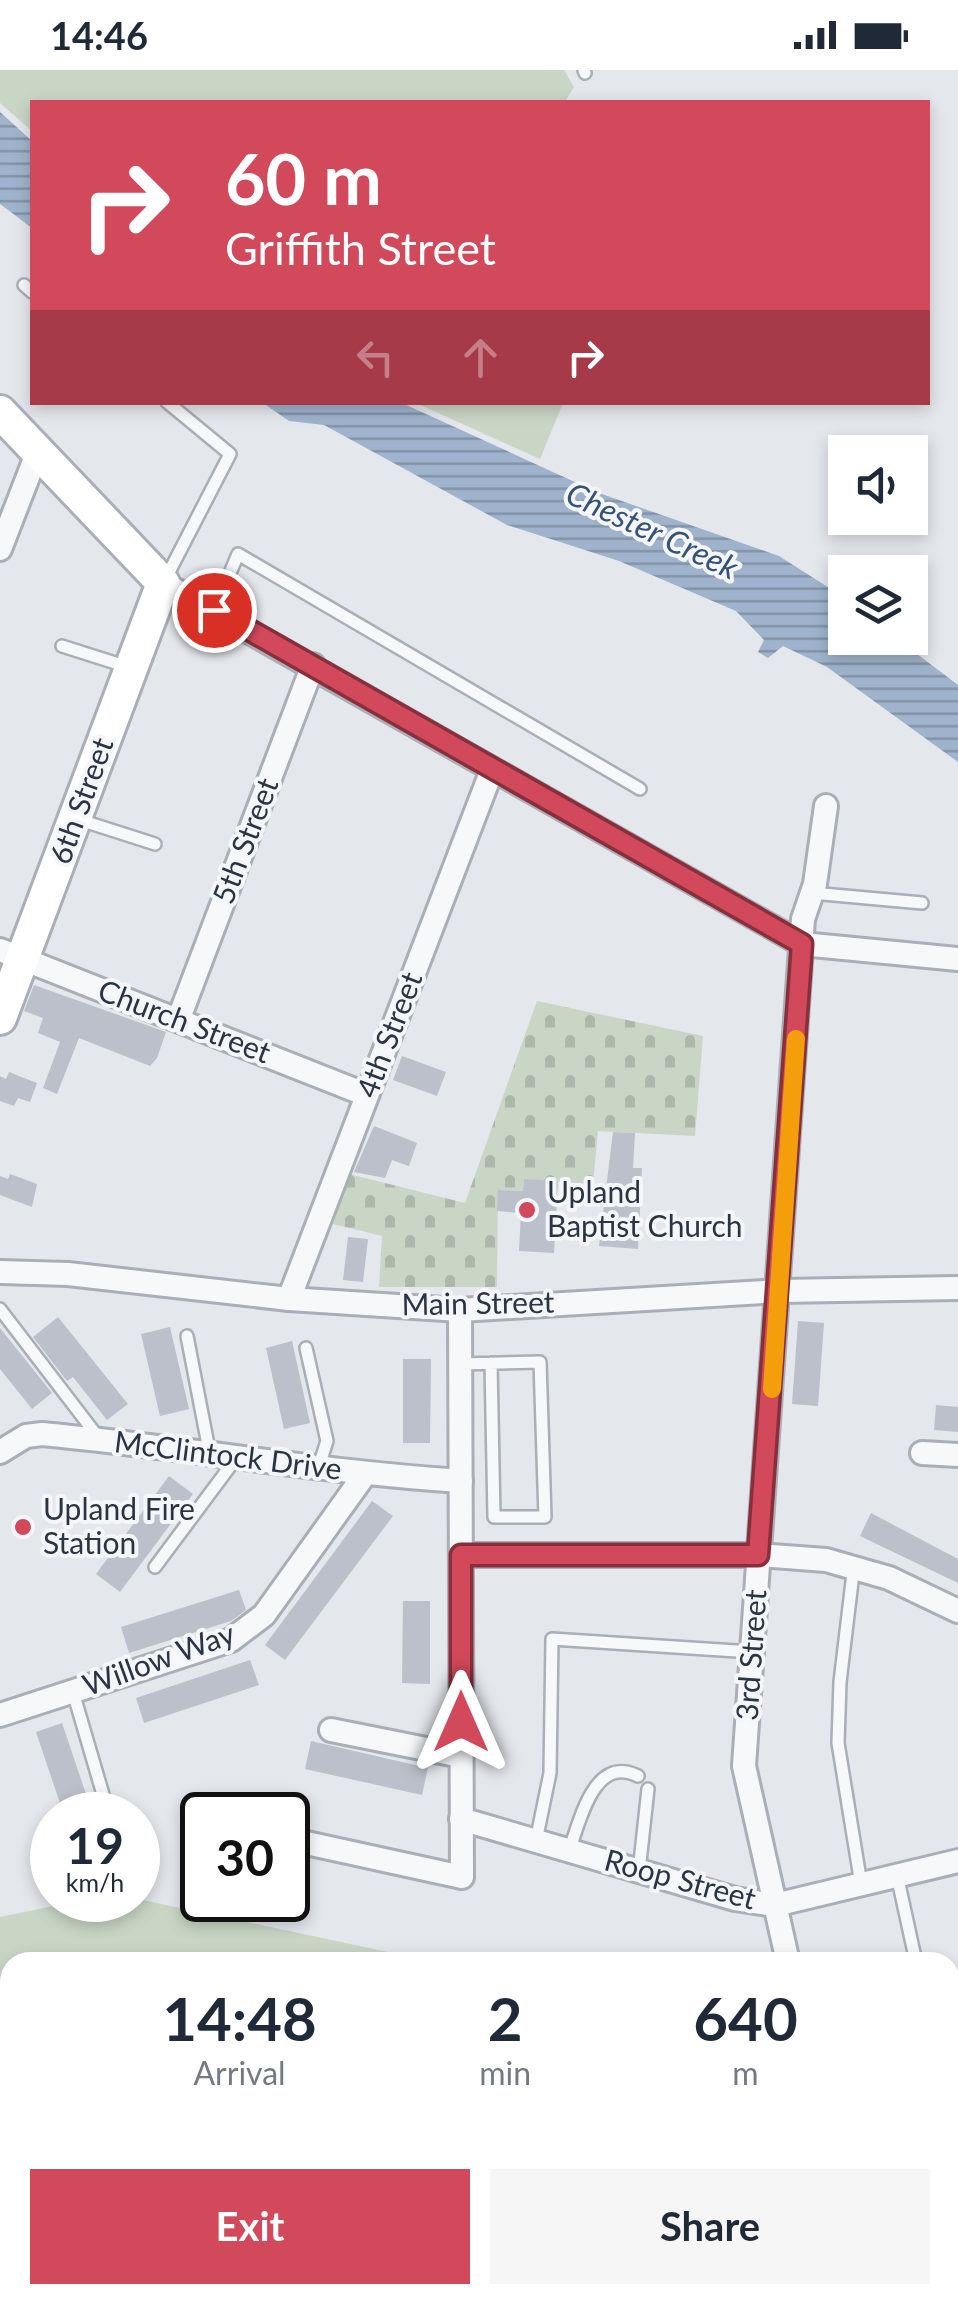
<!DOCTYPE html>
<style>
:root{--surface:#fff;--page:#f6f6f7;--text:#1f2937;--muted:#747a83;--accent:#d1495b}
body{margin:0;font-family:Lato,sans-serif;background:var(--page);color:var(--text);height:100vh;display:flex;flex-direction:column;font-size:38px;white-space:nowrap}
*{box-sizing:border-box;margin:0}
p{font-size:32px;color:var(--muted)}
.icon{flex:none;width:55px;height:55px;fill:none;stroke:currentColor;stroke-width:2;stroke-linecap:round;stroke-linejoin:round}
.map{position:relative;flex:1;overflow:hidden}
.side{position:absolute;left:0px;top:1882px;width:960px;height:352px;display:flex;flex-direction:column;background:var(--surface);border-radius:30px 30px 0 0;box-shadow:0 5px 15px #0003}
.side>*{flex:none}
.banner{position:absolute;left:30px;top:30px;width:900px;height:305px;border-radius:0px;box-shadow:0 5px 15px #0003;background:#d1495b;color:#fff;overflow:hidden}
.tools{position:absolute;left:828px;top:365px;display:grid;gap:20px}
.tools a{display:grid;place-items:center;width:100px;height:100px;border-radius:0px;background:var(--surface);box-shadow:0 5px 15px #0003;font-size:50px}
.speed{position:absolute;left:30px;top:1722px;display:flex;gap:20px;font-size:50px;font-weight:700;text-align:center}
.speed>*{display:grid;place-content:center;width:130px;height:130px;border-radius:50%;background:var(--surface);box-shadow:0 5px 15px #0003;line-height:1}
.speed small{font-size:25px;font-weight:400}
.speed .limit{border:5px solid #111;border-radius:15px;background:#fff;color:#111}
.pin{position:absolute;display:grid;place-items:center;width:85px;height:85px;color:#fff;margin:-42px;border:5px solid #fff;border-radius:50%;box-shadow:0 2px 10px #0007}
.me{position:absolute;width:110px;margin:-55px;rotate:0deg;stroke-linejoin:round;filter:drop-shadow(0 0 8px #0008)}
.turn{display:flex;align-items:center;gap:35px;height:210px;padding:0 30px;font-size:45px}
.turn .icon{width:130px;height:130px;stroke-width:2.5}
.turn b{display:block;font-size:70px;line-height:85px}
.lanes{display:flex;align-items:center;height:95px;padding:0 30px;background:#0003;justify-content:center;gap:50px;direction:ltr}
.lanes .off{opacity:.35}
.eta{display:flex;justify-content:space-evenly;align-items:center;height:170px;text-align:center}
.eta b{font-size:60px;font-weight:700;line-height:70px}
.cta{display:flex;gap:20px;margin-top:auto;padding:20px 30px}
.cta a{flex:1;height:115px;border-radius:0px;background:var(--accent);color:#fff;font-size:40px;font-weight:700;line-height:115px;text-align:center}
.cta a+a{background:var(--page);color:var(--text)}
.status{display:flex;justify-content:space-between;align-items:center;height:70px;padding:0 50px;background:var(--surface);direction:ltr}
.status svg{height:28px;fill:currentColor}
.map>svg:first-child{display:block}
.green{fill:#c9d6c5}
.cemetery{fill:url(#cemetery-stones)}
.water{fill:url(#water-rules)}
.building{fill:#bbc0ca}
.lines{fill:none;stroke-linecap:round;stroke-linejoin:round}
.lane-casing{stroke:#a9aeb7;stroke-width:16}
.street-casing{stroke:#a9aeb7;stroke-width:28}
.secondary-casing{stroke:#a9aeb7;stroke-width:38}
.path{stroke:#c2c5cb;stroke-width:4;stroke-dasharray:8 8;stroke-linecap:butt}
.lane{stroke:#f7f8fa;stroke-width:11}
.street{stroke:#f7f8fa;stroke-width:22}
.secondary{stroke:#fff;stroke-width:32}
.route-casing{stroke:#882f3b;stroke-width:25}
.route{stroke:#d1495b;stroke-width:18}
.slow{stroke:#f59e0b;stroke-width:18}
.poi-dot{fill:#d1495b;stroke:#f4f6f9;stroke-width:4}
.labels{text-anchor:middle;stroke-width:8;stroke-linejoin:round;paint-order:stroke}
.street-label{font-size:30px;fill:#2b3445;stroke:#f4f6f9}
.poi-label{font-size:30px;fill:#2b3445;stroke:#f4f6f9;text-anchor:start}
.water-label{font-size:32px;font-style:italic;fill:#34527a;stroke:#f4f6f9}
</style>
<div class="status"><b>14:46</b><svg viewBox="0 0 49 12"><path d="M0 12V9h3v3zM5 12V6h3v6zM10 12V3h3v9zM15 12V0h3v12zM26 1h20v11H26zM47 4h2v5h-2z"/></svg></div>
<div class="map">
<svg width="958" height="2234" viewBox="0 0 958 2234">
<defs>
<pattern id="cemetery-stones" width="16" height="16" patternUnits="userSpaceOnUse" patternTransform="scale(2.5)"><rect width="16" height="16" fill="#c9d6c5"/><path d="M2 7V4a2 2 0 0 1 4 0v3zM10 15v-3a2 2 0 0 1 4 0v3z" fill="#adb8ab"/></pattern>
<pattern id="water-rules" width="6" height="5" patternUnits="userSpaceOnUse" patternTransform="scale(2.5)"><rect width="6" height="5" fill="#9fb4cc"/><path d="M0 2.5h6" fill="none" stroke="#8293a7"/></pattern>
</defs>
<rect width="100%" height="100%" fill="#e4e7ec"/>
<g class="green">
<polygon points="0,0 564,0 574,17 565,32 32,32 32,61 0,33"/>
<polygon points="416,333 563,333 540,389"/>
<polygon points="138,1829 435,1892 10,1892 10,2225 723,2225 723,2234 0,2234 0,1847 82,1830"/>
</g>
<polygon class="cemetery" points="537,931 703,966 695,1066 598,1061 593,1114 524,1109 523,1121 498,1120 497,1217 379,1217 382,1166 333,1154 349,1104 465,1133"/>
<g class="water">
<polygon points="0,42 32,71 32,158 0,134"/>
<polygon points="263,333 402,333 599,423 779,486 845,528 845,568 896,568 958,615 958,692 827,597 783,576 768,588 758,582 764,570 736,541 619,491 507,455 324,355 289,351"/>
</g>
<g class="building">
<polygon points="34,915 166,962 157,988 150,996 79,968 57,1024 43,1018 60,972 38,963 43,948 24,941"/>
<polygon points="402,986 446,1002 437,1026 393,1010"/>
<polygon points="9,1002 37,1013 30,1032 18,1028 14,1036 0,1031 0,1006 6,1009"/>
<polygon points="374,1056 417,1073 409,1096 392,1090 385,1108 354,1102"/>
<polygon points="613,1062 635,1063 633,1098 642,1098 638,1179 599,1176"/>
<polygon points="10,1104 37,1114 32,1137 0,1125 0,1106 8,1109"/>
<polygon points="524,1109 558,1111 554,1183 519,1181 521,1143 497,1141 498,1120 523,1121"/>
<polygon points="348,1167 368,1169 363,1212 343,1210"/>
<polygon points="58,1247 128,1334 107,1350 73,1307 67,1311 33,1267"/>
<polygon points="798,1251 824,1253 818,1336 792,1334"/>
<polygon points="170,1257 189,1339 160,1346 141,1264"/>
<polygon points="0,1258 52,1323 32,1339 0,1299"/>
<polygon points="292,1271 310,1353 284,1359 266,1278"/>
<polygon points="403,1289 431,1289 430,1373 403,1373"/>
<polygon points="936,1335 958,1337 958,1362 934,1360"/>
<polygon points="169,1406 193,1424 120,1522 96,1504"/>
<polygon points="372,1431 393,1446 285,1590 265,1575"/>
<polygon points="871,1443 958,1489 958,1513 860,1466"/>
<polygon points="239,1520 246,1540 231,1551 129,1583 121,1557"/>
<polygon points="403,1531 430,1531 430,1614 402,1613"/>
<polygon points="250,1590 259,1615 144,1653 136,1628"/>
<polygon points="62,1653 93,1745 64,1745 36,1662"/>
<polygon points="311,1671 428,1698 422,1725 305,1699"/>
</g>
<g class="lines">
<g class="lane-casing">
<g id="lane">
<polyline points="584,0 585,3"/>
<polyline points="24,215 32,222"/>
<polyline points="166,508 230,384 167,332"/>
<polyline points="214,541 238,484 640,719"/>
<polyline points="62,576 128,597"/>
<polyline points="80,750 155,774"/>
<polyline points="812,823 922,833"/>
<polyline points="0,1239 98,1367"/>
<polyline points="187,1266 209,1380"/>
<polyline points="306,1278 327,1371 319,1396"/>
<polyline points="460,1294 540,1292 545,1447 494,1447 491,1293"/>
<polyline points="854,1495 840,1612 838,1673 861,1814"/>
<polyline points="155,1497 237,1387"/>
<polyline points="73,1622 109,1745"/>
<polyline points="536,1771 550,1703 552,1569 752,1582"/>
<path d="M569,1781C580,1751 594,1684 638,1706"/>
<polyline points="639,1801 648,1719"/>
<polyline points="897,1805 916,1892"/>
<polyline points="909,2234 910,2225"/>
</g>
</g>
<g class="street-casing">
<g id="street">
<polyline points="0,479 38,381"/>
<polyline points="163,513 802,874 958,889"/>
<polyline points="0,880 367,1025"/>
<polyline points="179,948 313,595"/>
<polyline points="0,1202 68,1204 289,1229 460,1240 780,1221 958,1218"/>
<polyline points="289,1229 492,700"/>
<path d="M0,1382L26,1366L42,1364C182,1377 321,1402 461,1411"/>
<polyline points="922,1383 958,1385"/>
<polyline points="461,1485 758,1485 826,1490 889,1508 958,1541"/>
<polyline points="0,1645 231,1570 264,1545 365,1404"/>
<polyline points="331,1660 461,1686"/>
<polyline points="461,1749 735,1829 775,1835 958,1791"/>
<polyline points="288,1769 462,1807 460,1240"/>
<polyline points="788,1892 744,1696 803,849 815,814 826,736"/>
<polyline points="790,2234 790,2225"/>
</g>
</g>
<g class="secondary-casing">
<polyline id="secondary" points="0,342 163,513 0,948"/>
</g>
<polyline class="path" points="123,2225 139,2234"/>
<use href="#lane" class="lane"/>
<use href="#street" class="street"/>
<use href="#secondary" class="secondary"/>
</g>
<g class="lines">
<g class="route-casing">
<polyline id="route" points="214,540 802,874 758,1485 461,1485 461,1652"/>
</g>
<use href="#route" class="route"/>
<polyline class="slow" points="772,1319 796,969"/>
</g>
<g class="poi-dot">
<circle cx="527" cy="1140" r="10"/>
<circle cx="23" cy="1457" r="10"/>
</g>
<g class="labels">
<g class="street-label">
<text transform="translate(82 731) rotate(-70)" y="10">6th Street</text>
<text transform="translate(246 771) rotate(-69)" y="10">5th Street</text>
<text transform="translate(184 952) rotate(21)" y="10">Church Street</text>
<text transform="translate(390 965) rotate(-69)" y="10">4th Street</text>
<text transform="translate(478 1234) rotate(-1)" y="10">Main Street</text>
<text transform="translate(228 1386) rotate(7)" y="10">McClintock Drive</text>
<text transform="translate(752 1585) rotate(-86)" y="10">3rd Street</text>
<text transform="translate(159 1590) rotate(-20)" y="10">Willow Way</text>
<text transform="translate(680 1810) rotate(15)" y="10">Roop Street</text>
</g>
<g class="poi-label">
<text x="547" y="1133">Upland<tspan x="547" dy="34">Baptist Church</tspan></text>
<text x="43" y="1450">Upland Fire<tspan x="43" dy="34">Station</tspan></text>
</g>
<g class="water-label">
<text transform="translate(652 461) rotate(25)" y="11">Chester Creek</text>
</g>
</g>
</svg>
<div class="tools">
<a><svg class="icon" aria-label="sound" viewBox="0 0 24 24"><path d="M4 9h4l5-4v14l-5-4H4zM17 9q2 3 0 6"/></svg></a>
<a><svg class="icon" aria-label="layers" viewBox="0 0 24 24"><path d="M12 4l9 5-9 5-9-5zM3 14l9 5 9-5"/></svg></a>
</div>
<div class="speed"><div>19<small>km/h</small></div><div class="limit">30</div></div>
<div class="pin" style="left:214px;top:540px;background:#d93025"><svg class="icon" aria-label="arrive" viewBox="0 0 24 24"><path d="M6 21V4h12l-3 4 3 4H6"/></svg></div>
<svg class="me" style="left:461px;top:1652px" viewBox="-20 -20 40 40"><path d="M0-17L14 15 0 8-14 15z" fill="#d1495b" stroke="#fff" stroke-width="4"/></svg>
<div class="banner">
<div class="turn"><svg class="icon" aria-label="right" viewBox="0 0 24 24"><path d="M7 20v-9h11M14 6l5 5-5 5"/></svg><div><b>60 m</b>Griffith Street</div></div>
<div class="lanes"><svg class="icon off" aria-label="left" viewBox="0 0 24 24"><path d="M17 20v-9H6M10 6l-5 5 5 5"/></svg><svg class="icon off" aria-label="ahead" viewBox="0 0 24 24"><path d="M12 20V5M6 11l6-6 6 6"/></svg><svg class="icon" aria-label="right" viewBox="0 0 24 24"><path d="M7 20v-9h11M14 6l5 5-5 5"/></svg></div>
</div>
<section class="side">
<div class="eta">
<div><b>14:48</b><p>Arrival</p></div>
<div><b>2</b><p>min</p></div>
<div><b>640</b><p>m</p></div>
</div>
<div class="cta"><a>Exit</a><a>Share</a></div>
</section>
</div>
